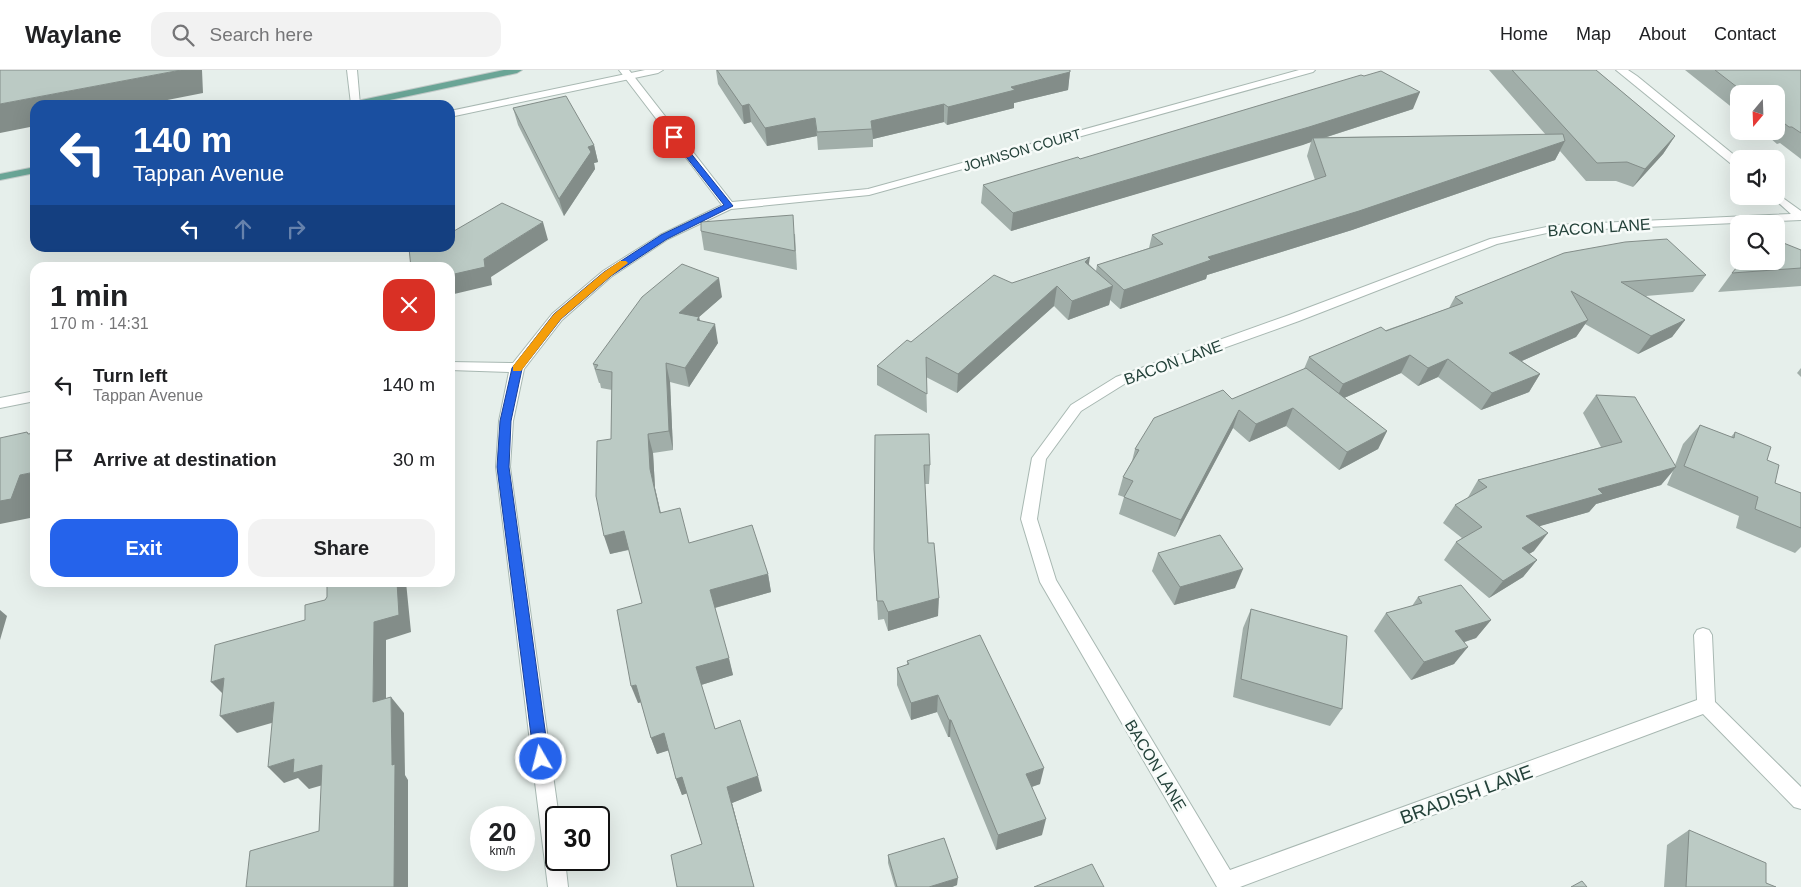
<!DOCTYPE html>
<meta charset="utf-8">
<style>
:root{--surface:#fff;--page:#f2f2f2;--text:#202124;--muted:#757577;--line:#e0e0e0;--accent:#2563eb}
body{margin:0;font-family:Arial,sans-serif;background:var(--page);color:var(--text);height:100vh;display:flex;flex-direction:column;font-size:19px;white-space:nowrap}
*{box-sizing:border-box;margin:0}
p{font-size:16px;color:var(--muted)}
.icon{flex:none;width:28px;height:28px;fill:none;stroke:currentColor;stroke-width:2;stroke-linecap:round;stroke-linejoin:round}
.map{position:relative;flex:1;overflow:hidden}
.panel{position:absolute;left:30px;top:192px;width:425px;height:325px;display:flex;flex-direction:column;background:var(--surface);border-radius:15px;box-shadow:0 5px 20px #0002}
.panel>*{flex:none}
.banner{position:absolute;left:30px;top:30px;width:425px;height:152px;border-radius:15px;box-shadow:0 5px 20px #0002;background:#1a4fa0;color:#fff;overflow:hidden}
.needle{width:32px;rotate:199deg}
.fabs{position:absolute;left:1730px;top:15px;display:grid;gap:10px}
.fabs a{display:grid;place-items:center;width:55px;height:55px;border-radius:10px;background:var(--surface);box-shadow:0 5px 20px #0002;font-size:25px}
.speed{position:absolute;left:470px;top:736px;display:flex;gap:10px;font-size:25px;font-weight:700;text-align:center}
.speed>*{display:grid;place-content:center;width:65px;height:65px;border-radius:50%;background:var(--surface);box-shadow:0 5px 20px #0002;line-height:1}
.speed small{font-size:12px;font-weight:400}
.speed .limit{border:2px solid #111;border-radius:8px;background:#fff;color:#111}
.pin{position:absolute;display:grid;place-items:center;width:42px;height:42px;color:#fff;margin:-21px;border-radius:10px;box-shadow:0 2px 8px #0006}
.me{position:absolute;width:55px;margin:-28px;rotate:352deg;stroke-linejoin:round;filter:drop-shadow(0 0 4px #0008)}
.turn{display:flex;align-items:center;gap:18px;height:105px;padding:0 20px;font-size:22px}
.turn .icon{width:65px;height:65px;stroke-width:2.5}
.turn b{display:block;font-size:35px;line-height:42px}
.lanes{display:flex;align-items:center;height:48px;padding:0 20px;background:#0003;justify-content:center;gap:25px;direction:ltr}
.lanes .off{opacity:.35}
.round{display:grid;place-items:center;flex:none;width:52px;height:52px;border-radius:15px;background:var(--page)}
.head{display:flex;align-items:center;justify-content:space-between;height:85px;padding:0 20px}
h1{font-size:30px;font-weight:700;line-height:38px}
.button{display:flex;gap:10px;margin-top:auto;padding:10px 20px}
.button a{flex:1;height:58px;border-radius:15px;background:var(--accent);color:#fff;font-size:20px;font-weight:700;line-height:58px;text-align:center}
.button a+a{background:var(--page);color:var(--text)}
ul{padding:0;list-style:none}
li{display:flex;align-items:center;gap:15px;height:75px;padding:0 20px}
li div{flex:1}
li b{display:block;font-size:19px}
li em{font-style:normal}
header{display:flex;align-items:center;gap:30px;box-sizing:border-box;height:70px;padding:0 25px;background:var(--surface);border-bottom:1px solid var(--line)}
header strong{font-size:24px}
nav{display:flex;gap:28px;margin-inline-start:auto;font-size:18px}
.search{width:350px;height:45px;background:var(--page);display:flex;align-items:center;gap:12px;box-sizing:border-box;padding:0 18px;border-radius:15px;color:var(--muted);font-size:19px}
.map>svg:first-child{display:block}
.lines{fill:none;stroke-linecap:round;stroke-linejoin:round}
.service-casing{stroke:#a8b8b2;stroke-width:2}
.minor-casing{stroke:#a8b8b2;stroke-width:2}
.primary-casing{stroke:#c2cac8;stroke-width:2}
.service{fill:#fff;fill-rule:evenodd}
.minor{fill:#fff;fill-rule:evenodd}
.primary{fill:#6aa596;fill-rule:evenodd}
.wall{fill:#a1aea9}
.shaded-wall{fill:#838d89}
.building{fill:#bbcac4;stroke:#838d89}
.route{fill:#2563eb;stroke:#184099}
.slow{fill:#f59e0b}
.labels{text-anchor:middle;stroke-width:5;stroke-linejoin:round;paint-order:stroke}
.far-street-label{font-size:14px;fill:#24423a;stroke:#f7fbf9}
.street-label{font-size:16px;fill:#24423a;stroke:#f7fbf9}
.near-street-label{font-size:19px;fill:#24423a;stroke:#f7fbf9}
</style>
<header>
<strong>Waylane</strong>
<div class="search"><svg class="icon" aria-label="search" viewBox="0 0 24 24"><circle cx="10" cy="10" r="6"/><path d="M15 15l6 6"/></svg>Search here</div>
<nav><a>Home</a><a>Map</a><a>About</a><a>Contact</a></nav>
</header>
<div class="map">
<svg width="1801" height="817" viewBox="0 0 1801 817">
<rect width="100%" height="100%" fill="#e6efeb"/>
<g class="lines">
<g class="service-casing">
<g id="service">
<polygon points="347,0 357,0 360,35 351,34"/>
<polygon points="645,0 663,0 658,3 450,47 450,41"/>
</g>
</g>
<g class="minor-casing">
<g id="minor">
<polygon points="619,0 629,0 732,132 868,119 1299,0 1315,0 1313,2 869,125 731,139 668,169 611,207 562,250 524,299 513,351 510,397 559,748 556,748 556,790 565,790 568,817 548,817 496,397 499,351 509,302 450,300 450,292 513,293 552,244 603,201 660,165 722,135"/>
<polygon points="1616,0 1628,0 1637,6 1739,89 1739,98 1735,97"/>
<polygon points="1776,123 1801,141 1801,150 1556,161 1497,174 1299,251 1126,313 1081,341 1046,389 1037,449 1056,510 1230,800 1697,630 1694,565 1697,560 1703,558 1709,560 1712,565 1715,632 1801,717 1801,739 1794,737 1703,644 1240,817 1217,817 1040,512 1021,449 1032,388 1071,335 1116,307 1289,245 1490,169 1556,155 1791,144 1771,126 1776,126"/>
<polygon points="35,321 35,331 0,338 0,328"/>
</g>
</g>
<g class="primary-casing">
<g id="primary">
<polygon points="504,0 522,0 517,3 366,35 347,35 352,32"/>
<polygon points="35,97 35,103 0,110 0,104"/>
</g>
</g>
<use href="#service" class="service"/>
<use href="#minor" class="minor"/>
<use href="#primary" class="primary"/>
</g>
<g class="wall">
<polygon points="716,0 1070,0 1068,20 1014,33 1014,38 947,55 944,52 873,69 873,77 818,80 817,66 767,76 751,52 744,54 718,14"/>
<polygon points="1489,0 1596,0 1675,66 1663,84 1633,117 1616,111 1586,111 1560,81 1555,90 1352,160 1207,205 1206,209 1120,239 1110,230 1109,235 1068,250 1054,236 957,323 926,307 927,343 877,315 877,296 911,272 1012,213 1089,194 1096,201 1097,195 1149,178 1152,165 1315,110 1307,86 1311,72 1011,161 981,133 983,115 1080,89 1413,39 1327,67 1546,65"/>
<polygon points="1685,0 1801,0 1801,89 1780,73 1777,74 1762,61 1776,61 1776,24 1739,24 1739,43"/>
<polygon points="513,38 594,75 598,92 594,93 595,99 564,146 518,55"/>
<polygon points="701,161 795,164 797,200 704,180"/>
<polygon points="1801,180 1801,216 1718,222 1732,203"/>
<polygon points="1564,183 1706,205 1693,222 1646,226 1685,250 1672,267 1638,284 1585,254 1576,267 1522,291 1540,304 1529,322 1481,340 1438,307 1418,316 1401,303 1344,328 1387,361 1378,379 1339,400 1286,356 1249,372 1233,358 1175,467 1119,444 1124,427 1118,425 1123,407 1132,391 1135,379 1232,329 1304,299 1309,287 1449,238 1455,227"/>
<polygon points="722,227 699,247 700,251 718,273 689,317 670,312 673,380 653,383 655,418 661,443 689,473 768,504 771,522 715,538 733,605 701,615 715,659 762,721 732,733 754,817 677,817 702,774 687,723 682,725 676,709 668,680 657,684 651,668 641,632 638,633 642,533 629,480 610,484 612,320 601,318 600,313 599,313 593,294"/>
<polygon points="1801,298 1801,307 1797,303"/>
<polygon points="1596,325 1675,395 1683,374 1700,355 1731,367 1735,362 1767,390 1775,413 1801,423 1801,477 1795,483 1736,458 1739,446 1667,415 1673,401 1661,415 1596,434 1589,442 1539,456 1534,481 1529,484 1537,490 1523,507 1489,528 1444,490 1456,472 1462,468 1443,453 1455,435 1467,429 1478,410 1601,377 1583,343"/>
<polygon points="875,365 930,395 929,414 925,414 928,473 938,546 888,561 884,549 878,550 874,479"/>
<polygon points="1158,483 1235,518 1174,535 1152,501"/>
<polygon points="1418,527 1491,550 1476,568 1465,572 1454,594 1411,610 1374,561 1386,543 1412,536"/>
<polygon points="1251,539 1342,639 1330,656 1233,627 1243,558"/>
<polygon points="907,591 1040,714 1032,717 1042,765 996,780 950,667 948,667 937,642 911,650 897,615 897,598 907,595"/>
<polygon points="1689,760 1766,813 1776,817 1664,817 1667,775"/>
<polygon points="888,785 957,815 952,817 895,817 888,793"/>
</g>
<g class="shaded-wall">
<polygon points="181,0 202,0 203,23 142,35 35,35 35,56 0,63 0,34"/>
<polygon points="1070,2 1068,20 1014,33 1014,38 947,55 948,37 1011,17"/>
<polygon points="1420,22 1413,39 1314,71 1313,68 1311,72 1303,75 1011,161 1013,143"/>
<polygon points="749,34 751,52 744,54 742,36"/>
<polygon points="944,34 944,52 873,69 872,59 871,51"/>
<polygon points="815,48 817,66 767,76 765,58"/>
<polygon points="1675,66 1663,84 1633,117 1645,99"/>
<polygon points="1565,71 1555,90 1352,160 1207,205 1206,209 1120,239 1124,220 1208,187"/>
<polygon points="594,75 598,92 594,93 595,99 564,146 559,129 588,77"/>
<polygon points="543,152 548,170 491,207 492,215 450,225 450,205 484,189"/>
<polygon points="1090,187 1087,206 1085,192"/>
<polygon points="719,208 722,227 699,247 703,266 679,243"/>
<polygon points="1057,216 1054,236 957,323 958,304"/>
<polygon points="1113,216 1109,235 1068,250 1072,231"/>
<polygon points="1588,250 1576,267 1499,301 1509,283"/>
<polygon points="1685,250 1672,267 1638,284 1651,266"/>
<polygon points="715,254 718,273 689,317 685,298"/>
<polygon points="1410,285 1401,303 1335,332 1343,314"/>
<polygon points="1448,289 1438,307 1418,316 1428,298"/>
<polygon points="666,293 670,312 673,380 669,361"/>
<polygon points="1540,304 1529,322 1481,340 1492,323"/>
<polygon points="1293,338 1286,356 1249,372 1256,354"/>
<polygon points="1239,340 1233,358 1175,467 1181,450"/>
<polygon points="1387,361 1378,379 1339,400 1347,382"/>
<polygon points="648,364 653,383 655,418 665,462 650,399"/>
<polygon points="1676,397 1661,415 1596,434 1589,442 1513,464 1526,446 1598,419"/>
<polygon points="35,402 35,434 30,448 0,454 0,431 20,405"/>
<polygon points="624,461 631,479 610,484 604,466"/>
<polygon points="1548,463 1534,481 1509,496 1522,478"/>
<polygon points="1537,490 1523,507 1489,528 1503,511"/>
<polygon points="1243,499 1235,518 1174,535 1180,517"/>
<polygon points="768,504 771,522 714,538 710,520"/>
<polygon points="397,512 406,512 411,562 386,570 386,649 373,632 374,552"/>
<polygon points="939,528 938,546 888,561 888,542"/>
<polygon points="0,540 7,546 0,570"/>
<polygon points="1491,550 1476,568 1442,579 1455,561"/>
<polygon points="1468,577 1454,594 1411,610 1424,592"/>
<polygon points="729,588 733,605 701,615 696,597"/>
<polygon points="224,608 228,629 211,612"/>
<polygon points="636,615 642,632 638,633 631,616"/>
<polygon points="938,625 937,642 911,650 911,633"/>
<polygon points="391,627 404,643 405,705 408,710 408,817 394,817 392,695"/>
<polygon points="274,632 289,648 237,663 220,646"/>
<polygon points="949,650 951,650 950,667 948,667"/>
<polygon points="664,663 670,680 657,684 651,668"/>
<polygon points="294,689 322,695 337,711 309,719 298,708 284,713 268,697"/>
<polygon points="1044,698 1040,714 1022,720 1026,704"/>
<polygon points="758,706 762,721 732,733 754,817 727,717"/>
<polygon points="682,707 688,723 682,725 676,709"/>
<polygon points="1046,749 1042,765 996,780 998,765"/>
<polygon points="958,808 957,815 952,817 929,817"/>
</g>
<g class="building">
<polygon points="0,0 181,0 0,34"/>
<polygon points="717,0 1070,0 1070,2 1011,17 1015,20 948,37 944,34 871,51 872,59 817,62 815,48 765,58 749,34 742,36"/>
<polygon points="1512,0 1596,0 1675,66 1645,99 1627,92 1597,93"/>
<polygon points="1715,0 1801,0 1801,63 1792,57 1789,57 1776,47 1776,24 1746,24"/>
<polygon points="1381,1 1420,22 1309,57 1013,143 983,115 1078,87 1080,89 1361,5 1364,6"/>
<polygon points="566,26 594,75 588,77 591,82 559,129 513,38"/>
<polygon points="1563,64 1565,71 1359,141 1208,187 1211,190 1124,220 1097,195 1163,174 1152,165 1326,106 1313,68"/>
<polygon points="502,133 543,152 484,189 485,197 450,205 450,198 411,198 409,178 450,178 450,162 454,161"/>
<polygon points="793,145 795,181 701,161 701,152"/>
<polygon points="1667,169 1706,205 1621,212 1685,250 1651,266 1571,221 1588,250 1509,283 1540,304 1492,323 1448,289 1428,298 1410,285 1343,314 1309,287 1381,257 1386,261 1463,233 1455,227 1564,183 1625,172"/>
<polygon points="1776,170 1801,180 1801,198 1732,203 1742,191 1776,191"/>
<polygon points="1090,187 1085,192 1113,216 1072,231 1057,216 958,304 926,287 927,324 877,296 907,270 911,272 994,205 1012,213"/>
<polygon points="682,194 719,208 679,243 699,247 697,250 715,254 685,298 666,293 669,361 648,364 650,399 660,443 680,438 689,473 752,455 768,504 710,520 729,588 696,597 715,659 740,650 758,706 727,717 754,817 677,817 671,785 702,774 682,707 676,709 664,663 651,668 636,615 631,616 617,540 642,533 624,461 604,466 596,426 597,371 611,369 612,302 595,299 598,295 593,294 642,227"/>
<polygon points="1306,298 1387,361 1347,382 1293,338 1256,354 1239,340 1181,450 1124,427 1133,411 1123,407 1139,380 1135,379 1154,348 1223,320 1232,329"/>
<polygon points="1596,325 1635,327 1676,397 1598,419 1603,424 1526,446 1548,463 1522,478 1537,490 1503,511 1456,472 1482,457 1455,435 1487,417 1478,410 1622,372"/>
<polygon points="1700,355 1734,368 1735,362 1771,377 1767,390 1779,395 1775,413 1801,423 1801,458 1755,439 1758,427 1684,396"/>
<polygon points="27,362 28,364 35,363 35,402 20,405 11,429 0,431 0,368"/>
<polygon points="929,364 930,395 924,395 928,473 934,473 939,528 888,542 883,531 877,531 874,479 875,365"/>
<polygon points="1220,465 1243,499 1180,517 1158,483"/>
<polygon points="327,512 397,512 399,545 374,552 373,632 391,627 392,695 395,694 394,817 246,817 250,781 319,761 322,695 293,703 294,689 268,697 274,632 220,646 224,608 211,612 215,575 305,550 305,535 325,530 327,527"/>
<polygon points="1461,515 1491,550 1455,561 1468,577 1424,592 1386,543 1422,533 1418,527"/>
<polygon points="1251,539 1347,566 1342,639 1241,609"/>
<polygon points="980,565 1044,698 1026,704 1046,749 998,765 951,650 949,650 938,625 911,633 897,598 909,594 907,591"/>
<polygon points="1689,760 1766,793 1766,813 1776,817 1686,817"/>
<polygon points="944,768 958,808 929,817 897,817 888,785"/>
<polygon points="1092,794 1104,817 1034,817"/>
<polygon points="1582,811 1587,817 1571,817"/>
</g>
<polygon class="route" points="672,66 677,66 733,136 667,169 611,206 561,249 522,299 511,351 509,397 549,689 546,693 541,695 536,693 534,689 497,397 500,351 512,298 554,244 604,202 661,165 724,135 672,69"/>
<polygon class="slow" points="620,191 626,191 628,193 611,206 561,249 521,301 513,301 513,296 554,244 604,202"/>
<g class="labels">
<g class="far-street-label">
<text transform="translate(1022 80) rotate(-16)" y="5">JOHNSON COURT</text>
</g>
<g class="street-label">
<text transform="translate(1599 157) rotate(-4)" y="6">BACON LANE</text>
<text transform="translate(1173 292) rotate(-20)" y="6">BACON LANE</text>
<text transform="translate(1156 695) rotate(59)" y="6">BACON LANE</text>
</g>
<g class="near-street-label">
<text transform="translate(1466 724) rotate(-20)" y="7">BRADISH LANE</text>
</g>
</g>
</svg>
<div class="fabs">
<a><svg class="needle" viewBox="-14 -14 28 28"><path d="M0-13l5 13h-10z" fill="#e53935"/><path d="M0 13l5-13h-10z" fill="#757577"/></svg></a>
<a><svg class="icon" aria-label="sound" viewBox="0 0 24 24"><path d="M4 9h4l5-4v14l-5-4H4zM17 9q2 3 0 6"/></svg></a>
<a><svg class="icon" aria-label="search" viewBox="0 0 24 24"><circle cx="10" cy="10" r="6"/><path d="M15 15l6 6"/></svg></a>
</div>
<div class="speed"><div>20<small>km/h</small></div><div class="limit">30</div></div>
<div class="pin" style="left:674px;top:67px;background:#d93025"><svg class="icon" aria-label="arrive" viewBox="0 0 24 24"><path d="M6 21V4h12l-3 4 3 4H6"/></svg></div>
<svg class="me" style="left:541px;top:689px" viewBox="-20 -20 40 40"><circle r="17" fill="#2563eb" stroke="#fff" stroke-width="3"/><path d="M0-11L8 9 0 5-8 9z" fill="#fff"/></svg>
<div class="banner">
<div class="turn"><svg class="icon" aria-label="left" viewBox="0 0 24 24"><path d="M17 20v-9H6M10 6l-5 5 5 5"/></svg><div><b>140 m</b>Tappan Avenue</div></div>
<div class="lanes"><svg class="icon" aria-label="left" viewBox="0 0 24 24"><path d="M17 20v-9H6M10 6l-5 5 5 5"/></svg><svg class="icon off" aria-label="ahead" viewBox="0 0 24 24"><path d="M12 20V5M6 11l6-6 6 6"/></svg><svg class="icon off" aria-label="right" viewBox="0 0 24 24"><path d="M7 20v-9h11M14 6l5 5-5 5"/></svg></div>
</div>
<section class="panel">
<div class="head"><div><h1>1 min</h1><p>170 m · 14:31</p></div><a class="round" style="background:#d93025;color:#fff"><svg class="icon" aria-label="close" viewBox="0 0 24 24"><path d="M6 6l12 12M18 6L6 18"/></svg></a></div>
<ul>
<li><svg class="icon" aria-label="left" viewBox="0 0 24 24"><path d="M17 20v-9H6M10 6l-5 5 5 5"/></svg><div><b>Turn left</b><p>Tappan Avenue</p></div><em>140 m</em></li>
<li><svg class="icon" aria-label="arrive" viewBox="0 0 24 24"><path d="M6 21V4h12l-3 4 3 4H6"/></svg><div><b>Arrive at destination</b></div><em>30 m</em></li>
</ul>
<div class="button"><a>Exit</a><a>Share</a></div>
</section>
</div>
